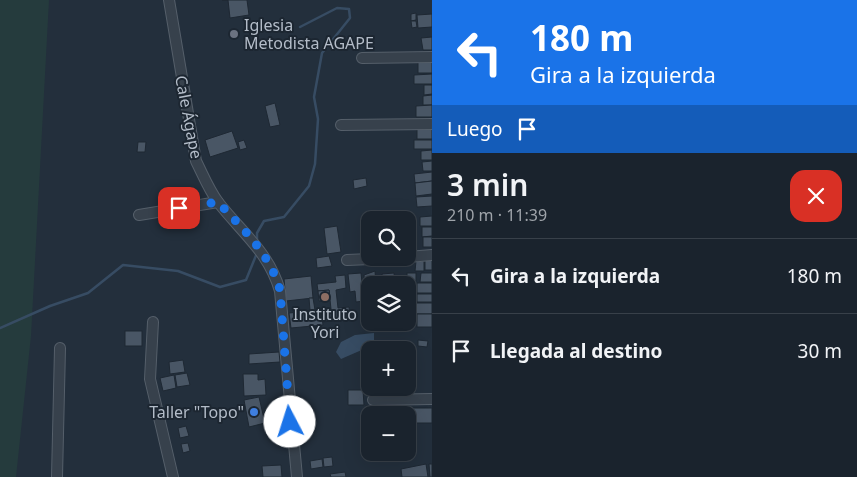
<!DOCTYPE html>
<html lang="es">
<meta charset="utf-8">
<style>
:root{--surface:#1a232d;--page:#272f39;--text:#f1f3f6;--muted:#9fa4aa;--line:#384049}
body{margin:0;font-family:"Noto Sans",sans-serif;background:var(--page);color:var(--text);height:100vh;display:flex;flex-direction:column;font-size:19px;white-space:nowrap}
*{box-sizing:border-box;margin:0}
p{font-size:16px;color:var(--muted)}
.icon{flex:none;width:28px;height:28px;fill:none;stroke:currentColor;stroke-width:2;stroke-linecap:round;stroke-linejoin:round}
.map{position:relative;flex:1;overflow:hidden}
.sheet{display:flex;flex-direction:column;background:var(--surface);width:425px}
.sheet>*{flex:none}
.top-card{background:#1a73e8;color:#fff;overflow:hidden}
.fabs{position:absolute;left:361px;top:211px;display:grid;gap:10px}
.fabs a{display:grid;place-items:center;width:55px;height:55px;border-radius:10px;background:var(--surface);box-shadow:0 5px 20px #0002,0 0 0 1px var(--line);font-size:25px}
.pin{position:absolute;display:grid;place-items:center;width:42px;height:42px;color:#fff;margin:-21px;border-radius:10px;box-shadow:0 2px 8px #0006}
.me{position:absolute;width:55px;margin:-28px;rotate:355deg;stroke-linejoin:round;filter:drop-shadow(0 0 4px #0008)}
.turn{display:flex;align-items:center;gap:18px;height:105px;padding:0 15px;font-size:22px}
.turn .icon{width:65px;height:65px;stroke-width:2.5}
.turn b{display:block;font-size:35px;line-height:42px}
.then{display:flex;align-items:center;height:48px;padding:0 15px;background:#0003;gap:10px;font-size:19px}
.round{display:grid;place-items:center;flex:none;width:52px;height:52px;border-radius:15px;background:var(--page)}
.headline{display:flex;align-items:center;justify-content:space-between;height:85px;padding:0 15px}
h1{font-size:30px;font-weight:600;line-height:38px}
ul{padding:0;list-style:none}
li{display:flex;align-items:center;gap:15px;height:75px;padding:0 15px;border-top:1px solid var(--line)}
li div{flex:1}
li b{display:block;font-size:19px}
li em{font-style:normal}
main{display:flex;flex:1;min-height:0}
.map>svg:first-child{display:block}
.green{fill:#253b3d}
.water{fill:#374c63}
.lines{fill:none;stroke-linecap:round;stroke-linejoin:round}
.stream{stroke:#374c63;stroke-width:2.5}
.building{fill:#495665;stroke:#1e2833}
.street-casing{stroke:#555f6a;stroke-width:12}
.street{stroke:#37414c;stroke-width:10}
.route{stroke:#1a73e8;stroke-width:9;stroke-dasharray:0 16.2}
.worship-dot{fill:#6b7280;stroke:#1c2631;stroke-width:2}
.education-dot{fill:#8d6e63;stroke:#1c2631;stroke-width:2}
.shop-dot{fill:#3f7fe0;stroke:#1c2631;stroke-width:2}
.labels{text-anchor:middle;stroke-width:4;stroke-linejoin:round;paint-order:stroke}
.poi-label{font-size:16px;fill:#b3bcc8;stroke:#1c2631;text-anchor:start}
.street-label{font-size:16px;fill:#b3bcc8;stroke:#1c2631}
</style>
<main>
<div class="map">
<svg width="432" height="477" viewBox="0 0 432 477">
<rect width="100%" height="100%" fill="#232f3c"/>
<polygon class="green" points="0,0 49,0 31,336 16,477 0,477"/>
<polygon class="water" points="374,333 374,350 364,349 341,359 336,352 341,342 355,335"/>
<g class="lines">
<g class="stream">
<polyline points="257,242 257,233 264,221 284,217 309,186 315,164 318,119 314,97 322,53 350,18 349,9 337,8 300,27"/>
<polyline points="0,328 50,306 88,293 123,265 178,271 220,287 246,280 257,253"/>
</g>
</g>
<g class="building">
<polygon points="222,0 247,0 249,15 230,18 228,0"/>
<polygon points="416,13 416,20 411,21 411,14"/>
<polygon points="432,14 432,27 418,28 417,15"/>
<polygon points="411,21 416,21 417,27 412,28"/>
<polygon points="432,37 432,50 423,50 421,38"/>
<rect x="418" y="62" width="14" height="11"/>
<polygon points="432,74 432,84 414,84 414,75"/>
<polygon points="424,85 432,85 432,94 424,95"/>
<polygon points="432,95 432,105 423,105 423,96"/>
<polygon points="275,103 280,125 270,127 265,106"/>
<polygon points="432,105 432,117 416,117 416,106"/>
<polygon points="432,128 432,139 417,139 417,129"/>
<polygon points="232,131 238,148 210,157 205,140"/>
<polygon points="244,140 247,148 240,150 238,142"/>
<rect x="414" y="140" width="18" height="9"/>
<polygon points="138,142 146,142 145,152 137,152"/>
<polygon points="432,150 432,160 421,160 421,151"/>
<polygon points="432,161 432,171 423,171 422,162"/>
<polygon points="432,172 432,181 415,183 414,174"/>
<polygon points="366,178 367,186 354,189 353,180"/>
<polygon points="432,181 432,194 416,196 415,183"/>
<polygon points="432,196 432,206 417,207 416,197"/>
<polygon points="432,216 432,226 420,226 420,217"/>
<polygon points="337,226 341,252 327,254 324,228"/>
<polygon points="408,226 413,226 414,241 408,241"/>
<polygon points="422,227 432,227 432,236 422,237"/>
<polygon points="370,229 370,248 368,248 368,242 364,243 362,230"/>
<rect x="423" y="237" width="9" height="10"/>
<polygon points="329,256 332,266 317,268 316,258"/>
<rect x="425" y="260" width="7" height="10"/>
<polygon points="416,261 424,261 424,271 415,271"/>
<polygon points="375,271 376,285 370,285 370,288 365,289 364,275"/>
<polygon points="361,273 364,301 356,302 355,291 350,292 348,274"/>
<polygon points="394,273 395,285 383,285 382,274"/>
<rect x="407" y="273" width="9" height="8"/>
<polygon points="421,273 432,273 432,282 420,282"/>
<polygon points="345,275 346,288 336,290 338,308 349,307 350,319 323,322 322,310 331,309 329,290 318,291 317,284 336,282 335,276"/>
<polygon points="311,276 313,298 286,301 284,279"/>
<polygon points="414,283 415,299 408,299 408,285 398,284"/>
<rect x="417" y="283" width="15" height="10"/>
<polygon points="329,290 330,300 319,301 318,291"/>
<rect x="417" y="294" width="15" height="8"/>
<polygon points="309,298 313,298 315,310 310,310"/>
<polygon points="370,300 370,312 366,313 365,301"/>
<rect x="415" y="303" width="17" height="11"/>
<polygon points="321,310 323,325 291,328 289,313"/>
<rect x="417" y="314" width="15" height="13"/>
<rect x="125" y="331" width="17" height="15"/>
<polygon points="418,340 428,341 427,347 418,346"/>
<polygon points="279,352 280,362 249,364 249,354"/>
<polygon points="183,360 185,372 170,374 169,362"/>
<polygon points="187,373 190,385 177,387 175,375"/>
<polygon points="243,374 258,374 258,380 265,379 266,395 244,396"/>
<polygon points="174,375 176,388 163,391 160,378"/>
<polygon points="392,388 404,388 404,394 397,394 397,390 392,390"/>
<polygon points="348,390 363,390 364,405 348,405"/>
<polygon points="259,397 265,423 249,427 244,400"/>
<rect x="395" y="405" width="9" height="10"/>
<rect x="366" y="406" width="7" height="6"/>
<rect x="413" y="408" width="19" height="15"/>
<polygon points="186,426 189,436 180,438 178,428"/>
<polygon points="188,443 190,451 183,453 181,444"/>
<polygon points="332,457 333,466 324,467 323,458"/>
<polygon points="322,459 323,467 311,469 310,461"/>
<polygon points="426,464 428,477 402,477 401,469"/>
<polygon points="429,464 432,464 432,477 430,477"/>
<polygon points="281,465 282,477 263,477 262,466"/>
<polygon points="345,472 346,477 331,477 330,474"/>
</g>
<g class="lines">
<g class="street-casing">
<g id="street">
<path d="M169,0L196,161C203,175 209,190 218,202C242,233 269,252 280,291L297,477"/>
<polyline points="362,58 432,57"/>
<polyline points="341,125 432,124"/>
<polyline points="139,215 218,202"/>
<polyline points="408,257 432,255"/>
<polyline points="347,260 394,258"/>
<polyline points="153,322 150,379 173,477"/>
<polyline points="373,400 432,399"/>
<polyline points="57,477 60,348"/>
</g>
</g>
<use href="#street" class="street"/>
</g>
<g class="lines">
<path class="route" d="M179,208L218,202C243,229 270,254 280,290L290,422"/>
</g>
<circle class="worship-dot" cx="234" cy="34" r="5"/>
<circle class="education-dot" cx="325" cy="297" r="5"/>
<circle class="shop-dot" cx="254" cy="412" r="5"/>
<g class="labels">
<g class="poi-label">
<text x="244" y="31">Iglesia<tspan x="244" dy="18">Metodista AGAPE</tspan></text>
<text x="325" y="320" text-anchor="middle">Instituto<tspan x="325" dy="18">Yori</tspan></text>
<text x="244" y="418" text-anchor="end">Taller "Topo"</text>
</g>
<g class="street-label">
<text transform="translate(189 117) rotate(79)" y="6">Cale Ágape</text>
</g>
</g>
</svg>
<div class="fabs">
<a><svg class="icon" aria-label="search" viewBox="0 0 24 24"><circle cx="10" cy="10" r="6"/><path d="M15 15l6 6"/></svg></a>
<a><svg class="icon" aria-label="layers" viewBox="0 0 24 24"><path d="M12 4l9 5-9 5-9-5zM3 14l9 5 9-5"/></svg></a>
<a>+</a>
<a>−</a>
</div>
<div class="pin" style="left:179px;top:208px;background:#d93025"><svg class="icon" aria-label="arrive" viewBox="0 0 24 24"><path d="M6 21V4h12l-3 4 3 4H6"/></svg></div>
<svg class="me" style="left:290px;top:422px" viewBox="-20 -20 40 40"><circle r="19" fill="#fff"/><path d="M0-13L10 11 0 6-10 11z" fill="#1a73e8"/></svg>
</div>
<section class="sheet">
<div class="top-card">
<div class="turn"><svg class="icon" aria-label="left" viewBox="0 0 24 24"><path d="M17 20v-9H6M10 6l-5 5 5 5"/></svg><div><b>180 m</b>Gira a la izquierda</div></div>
<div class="then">Luego<svg class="icon" aria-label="arrive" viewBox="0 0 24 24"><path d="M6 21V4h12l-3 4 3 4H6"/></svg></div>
</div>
<div class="headline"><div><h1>3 min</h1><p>210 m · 11:39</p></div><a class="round" style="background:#d93025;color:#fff"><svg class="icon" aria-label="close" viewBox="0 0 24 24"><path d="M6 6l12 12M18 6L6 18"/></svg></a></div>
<ul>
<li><svg class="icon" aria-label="left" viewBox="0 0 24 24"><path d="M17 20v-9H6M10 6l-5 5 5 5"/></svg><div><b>Gira a la izquierda</b></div><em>180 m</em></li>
<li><svg class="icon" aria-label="arrive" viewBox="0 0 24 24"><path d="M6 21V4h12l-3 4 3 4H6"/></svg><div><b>Llegada al destino</b></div><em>30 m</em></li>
</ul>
</section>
</main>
